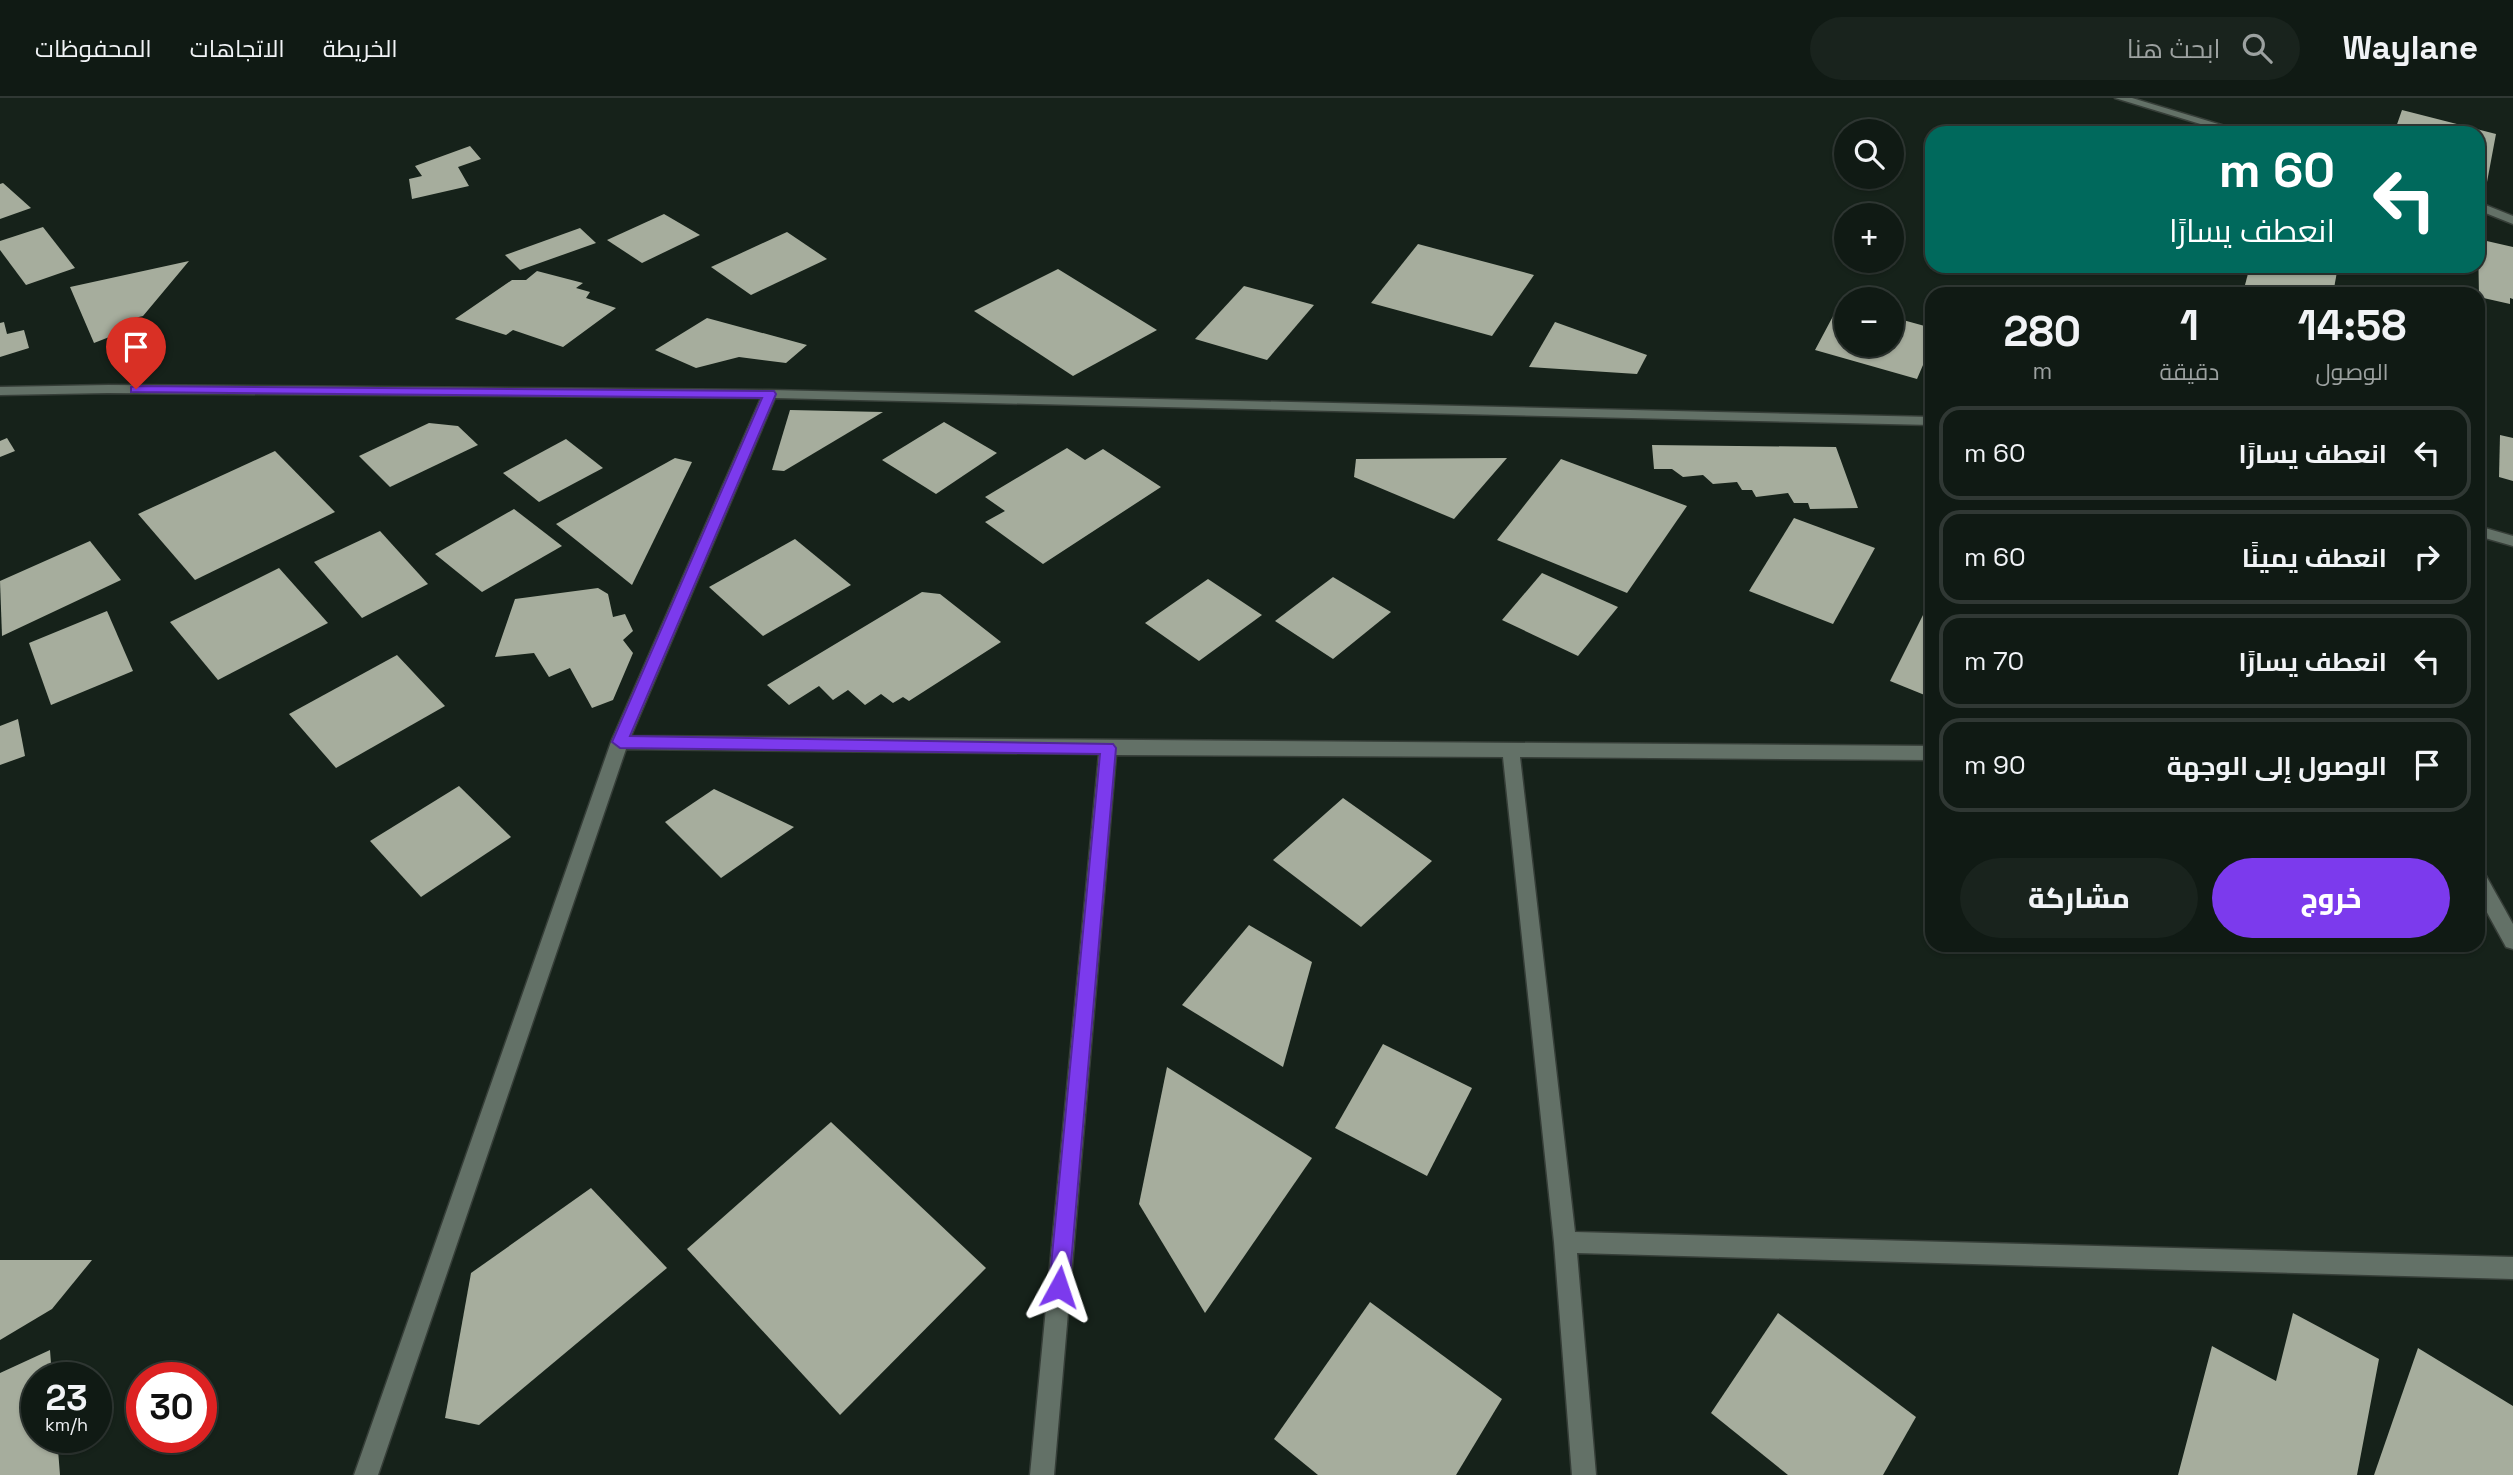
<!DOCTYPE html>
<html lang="ar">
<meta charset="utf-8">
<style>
:root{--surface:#101a14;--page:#19231d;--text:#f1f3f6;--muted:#9ca1a0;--line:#303834;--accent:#7c3aed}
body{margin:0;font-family:"Space Grotesk",Cairo,sans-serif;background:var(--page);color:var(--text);direction:rtl;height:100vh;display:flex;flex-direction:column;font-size:26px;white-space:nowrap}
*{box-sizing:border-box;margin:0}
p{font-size:23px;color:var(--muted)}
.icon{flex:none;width:38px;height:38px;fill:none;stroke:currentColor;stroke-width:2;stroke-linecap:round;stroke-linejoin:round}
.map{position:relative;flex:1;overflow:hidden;direction:ltr}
.sheet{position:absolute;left:1925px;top:189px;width:560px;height:665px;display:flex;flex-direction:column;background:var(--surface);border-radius:21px;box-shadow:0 2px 5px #0004,0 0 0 2px var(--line);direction:rtl}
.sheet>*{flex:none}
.hud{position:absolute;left:1925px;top:28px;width:560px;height:147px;border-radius:21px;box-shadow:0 2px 5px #0004,0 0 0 2px var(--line);direction:rtl;background:#00695c;color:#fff;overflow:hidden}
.buttons{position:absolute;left:1834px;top:21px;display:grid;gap:14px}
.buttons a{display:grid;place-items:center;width:70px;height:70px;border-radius:50%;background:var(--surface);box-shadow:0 2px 5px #0004,0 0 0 2px var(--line);font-size:35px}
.speed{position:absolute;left:21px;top:1264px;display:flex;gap:14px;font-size:35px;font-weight:700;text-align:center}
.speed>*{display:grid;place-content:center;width:91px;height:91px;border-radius:50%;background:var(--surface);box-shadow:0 2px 5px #0004,0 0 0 2px var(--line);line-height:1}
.speed small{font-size:18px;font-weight:400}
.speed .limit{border:10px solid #d22;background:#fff;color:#111}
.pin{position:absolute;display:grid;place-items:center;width:60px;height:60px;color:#fff;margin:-72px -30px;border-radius:50% 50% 50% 0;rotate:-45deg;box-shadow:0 0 7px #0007}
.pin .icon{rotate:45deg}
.me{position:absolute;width:77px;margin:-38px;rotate:5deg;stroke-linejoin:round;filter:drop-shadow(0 0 5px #0008)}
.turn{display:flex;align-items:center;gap:24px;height:147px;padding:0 35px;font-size:32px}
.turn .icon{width:91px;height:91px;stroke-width:2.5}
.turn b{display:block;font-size:49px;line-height:60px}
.eta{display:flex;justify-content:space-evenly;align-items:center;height:119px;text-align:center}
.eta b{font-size:42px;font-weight:800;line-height:49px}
.button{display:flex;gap:14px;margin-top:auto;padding:14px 35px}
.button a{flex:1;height:80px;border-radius:42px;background:var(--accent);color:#fff;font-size:28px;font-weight:800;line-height:80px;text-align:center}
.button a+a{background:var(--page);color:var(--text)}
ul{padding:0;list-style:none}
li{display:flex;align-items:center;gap:21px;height:94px;margin:0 14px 10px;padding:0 21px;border:4px solid var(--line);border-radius:21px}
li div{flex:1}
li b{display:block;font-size:26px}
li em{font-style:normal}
header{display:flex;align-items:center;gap:42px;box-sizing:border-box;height:98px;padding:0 35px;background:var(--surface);border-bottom:2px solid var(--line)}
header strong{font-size:33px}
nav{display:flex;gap:38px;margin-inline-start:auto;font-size:24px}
.search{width:490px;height:63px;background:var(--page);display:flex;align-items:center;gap:18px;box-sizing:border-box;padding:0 24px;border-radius:38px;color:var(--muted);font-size:26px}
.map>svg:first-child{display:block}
.building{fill:#a6ad9d}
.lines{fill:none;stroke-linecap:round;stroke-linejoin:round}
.minor-casing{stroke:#363e38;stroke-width:3}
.minor{fill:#637167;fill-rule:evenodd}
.route{fill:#7c3aed;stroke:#51269a;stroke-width:2}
</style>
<header>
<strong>Waylane</strong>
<div class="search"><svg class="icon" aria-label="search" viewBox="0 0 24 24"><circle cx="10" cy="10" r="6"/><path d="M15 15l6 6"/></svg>ابحث هنا</div>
<nav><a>الخريطة</a><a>الاتجاهات</a><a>المحفوظات</a></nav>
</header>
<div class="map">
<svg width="2513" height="1377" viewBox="0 0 2513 1377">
<rect width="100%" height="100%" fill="#16221a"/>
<g class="building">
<polygon points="2402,12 2496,36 2487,84 2478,81 2478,35 2394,35"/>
<polygon points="470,48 481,61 458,69 469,88 412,101 409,81 422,78 415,68"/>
<polygon points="3,85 31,110 0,121 0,86"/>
<polygon points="664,116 700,137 642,165 607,142"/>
<polygon points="43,129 75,170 26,187 0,152 0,143"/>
<polygon points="580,130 596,145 520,172 505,157"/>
<polygon points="787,134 827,161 751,197 711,169"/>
<polygon points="2478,141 2513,149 2513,201 2510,200 2510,206 2479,199"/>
<polygon points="1418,146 1534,177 1492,238 1371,205"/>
<polygon points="189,163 143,218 122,223 117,236 94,245 70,189"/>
<polygon points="2250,168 2338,168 2333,196 2279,196 2245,187"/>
<polygon points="1058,171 1157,232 1073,278 974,213"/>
<polygon points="537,173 583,185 576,190 590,194 586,200 616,210 563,249 513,232 506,237 455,221 512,182 526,182"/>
<polygon points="1244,188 1314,207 1267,262 1195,241"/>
<polygon points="1840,205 1846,207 1846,247 1892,247 1892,219 1932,230 1932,246 1917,281 1815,252"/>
<polygon points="707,220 807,247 786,265 739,259 696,270 655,252"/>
<polygon points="4,224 7,236 24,232 29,250 0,259 0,225"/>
<polygon points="1555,224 1647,257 1637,276 1529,269"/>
<polygon points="790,312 883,314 784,373 772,372"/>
<polygon points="944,324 997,355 936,396 882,362"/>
<polygon points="429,325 458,328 478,347 390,389 359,358"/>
<polygon points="2500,337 2513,340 2513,383 2499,379"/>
<polygon points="7,340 15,353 0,359 0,343"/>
<polygon points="566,341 603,370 539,404 503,375"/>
<polygon points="1652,347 1836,349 1858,410 1810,411 1808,405 1794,405 1788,395 1756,399 1752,392 1742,392 1737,384 1713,386 1703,377 1683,379 1672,371 1654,371"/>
<polygon points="1067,350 1085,362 1103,351 1161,389 1043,466 985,424 1005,413 985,399"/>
<polygon points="275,353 335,414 195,482 138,416"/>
<polygon points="675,360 692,364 632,487 556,426"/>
<polygon points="1507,360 1454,421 1354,379 1356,361"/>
<polygon points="1561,361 1687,408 1627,495 1497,442"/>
<polygon points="514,411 562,448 482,494 435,456"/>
<polygon points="1794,420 1875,450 1833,526 1749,493"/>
<polygon points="380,433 428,486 362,520 314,464"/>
<polygon points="795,441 851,487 763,538 709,489"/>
<polygon points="90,443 121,482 2,538 0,483"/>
<polygon points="279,470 328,525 218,582 170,524"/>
<polygon points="1542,475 1618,509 1578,558 1502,522"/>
<polygon points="1333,479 1391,514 1333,561 1275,523"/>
<polygon points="1208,481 1262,517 1199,563 1145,525"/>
<polygon points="598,490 608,496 613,519 625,516 633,533 623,542 633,555 613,602 592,610 570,570 549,579 534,555 495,559 515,501"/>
<polygon points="922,494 940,496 1001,544 909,603 903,599 893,605 881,596 865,607 848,592 833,602 819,588 789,607 767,587"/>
<polygon points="1932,499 1932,600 1890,583"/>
<polygon points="107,513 133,573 51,607 29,545"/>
<polygon points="397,557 445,608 336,670 289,616"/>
<polygon points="18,621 25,658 0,667 0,628"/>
<polygon points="459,688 511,739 421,799 370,743"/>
<polygon points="714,691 794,729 721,780 665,724"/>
<polygon points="1343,700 1432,763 1361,829 1273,762"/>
<polygon points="1249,827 1312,864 1283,969 1182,907"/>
<polygon points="1383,946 1472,990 1427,1078 1335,1030"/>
<polygon points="1167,969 1312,1060 1205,1215 1139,1106"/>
<polygon points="831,1024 986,1170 840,1317 687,1151"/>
<polygon points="591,1090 667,1170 479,1327 445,1320 471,1175"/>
<polygon points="0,1162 92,1162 52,1211 0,1242"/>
<polygon points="1370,1204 1502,1301 1456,1377 1318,1377 1274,1341"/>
<polygon points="1778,1215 1916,1319 1883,1377 1788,1377 1711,1315"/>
<polygon points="2293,1215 2379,1261 2357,1377 2178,1377 2212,1248 2276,1283"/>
<polygon points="2418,1250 2513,1308 2513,1377 2374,1377"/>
<polygon points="50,1252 52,1279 37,1279 37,1339 57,1339 60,1377 0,1377 0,1275"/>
</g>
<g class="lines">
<g class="minor-casing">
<g id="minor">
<polygon points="2115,0 2132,0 2248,35 2230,35"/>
<polygon points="2478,104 2513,118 2513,126 2478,112"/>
<polygon points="108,287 770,292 1932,319 1932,327 775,300 631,638 1932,648 1932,662 1520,659 1575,1134 2513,1159 2513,1181 1577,1155 1596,1377 1572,1377 1554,1144 1503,659 1116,657 1054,1377 1030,1377 1099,656 626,651 378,1377 354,1377 611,644 761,300 108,295 0,297 0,289"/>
<polygon points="2478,428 2513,438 2513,448 2478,438"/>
<polygon points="2478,773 2485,776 2513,826 2513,851 2506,849 2478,798"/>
</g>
</g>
<use href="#minor" class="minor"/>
</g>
<polygon class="route" points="136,288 774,293 776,296 630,638 1113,646 1116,650 1069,1189 1066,1196 1059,1199 1052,1196 1049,1189 1100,656 620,650 612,644 762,300 131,294 131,289"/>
</svg>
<div class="buttons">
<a><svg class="icon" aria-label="search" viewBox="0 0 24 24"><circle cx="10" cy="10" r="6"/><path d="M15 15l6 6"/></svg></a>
<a>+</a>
<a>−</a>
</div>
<div class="speed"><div>23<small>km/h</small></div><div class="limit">30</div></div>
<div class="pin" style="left:136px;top:291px;background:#d93025"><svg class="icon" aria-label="arrive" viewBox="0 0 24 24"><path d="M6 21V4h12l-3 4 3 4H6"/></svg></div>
<svg class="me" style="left:1059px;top:1189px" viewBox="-20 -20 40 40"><path d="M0-17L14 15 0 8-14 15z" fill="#7c3aed" stroke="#fff" stroke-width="4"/></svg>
<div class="hud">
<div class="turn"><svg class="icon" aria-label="left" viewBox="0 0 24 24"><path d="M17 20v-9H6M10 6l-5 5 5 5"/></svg><div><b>60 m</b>انعطف يسارًا</div></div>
</div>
<section class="sheet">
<div class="eta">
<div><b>14:58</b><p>الوصول</p></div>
<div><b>1</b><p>دقيقة</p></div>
<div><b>280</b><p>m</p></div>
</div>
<ul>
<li><svg class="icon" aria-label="left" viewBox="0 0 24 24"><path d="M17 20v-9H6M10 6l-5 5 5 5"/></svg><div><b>انعطف يسارًا</b></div><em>60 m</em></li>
<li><svg class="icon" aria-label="right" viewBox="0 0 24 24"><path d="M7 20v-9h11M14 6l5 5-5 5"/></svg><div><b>انعطف يمينًا</b></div><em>60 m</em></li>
<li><svg class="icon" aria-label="left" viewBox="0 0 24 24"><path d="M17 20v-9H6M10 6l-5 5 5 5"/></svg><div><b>انعطف يسارًا</b></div><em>70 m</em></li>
<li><svg class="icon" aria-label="arrive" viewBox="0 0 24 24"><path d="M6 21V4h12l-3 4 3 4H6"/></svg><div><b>الوصول إلى الوجهة</b></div><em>90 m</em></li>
</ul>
<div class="button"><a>خروج</a><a>مشاركة</a></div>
</section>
</div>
